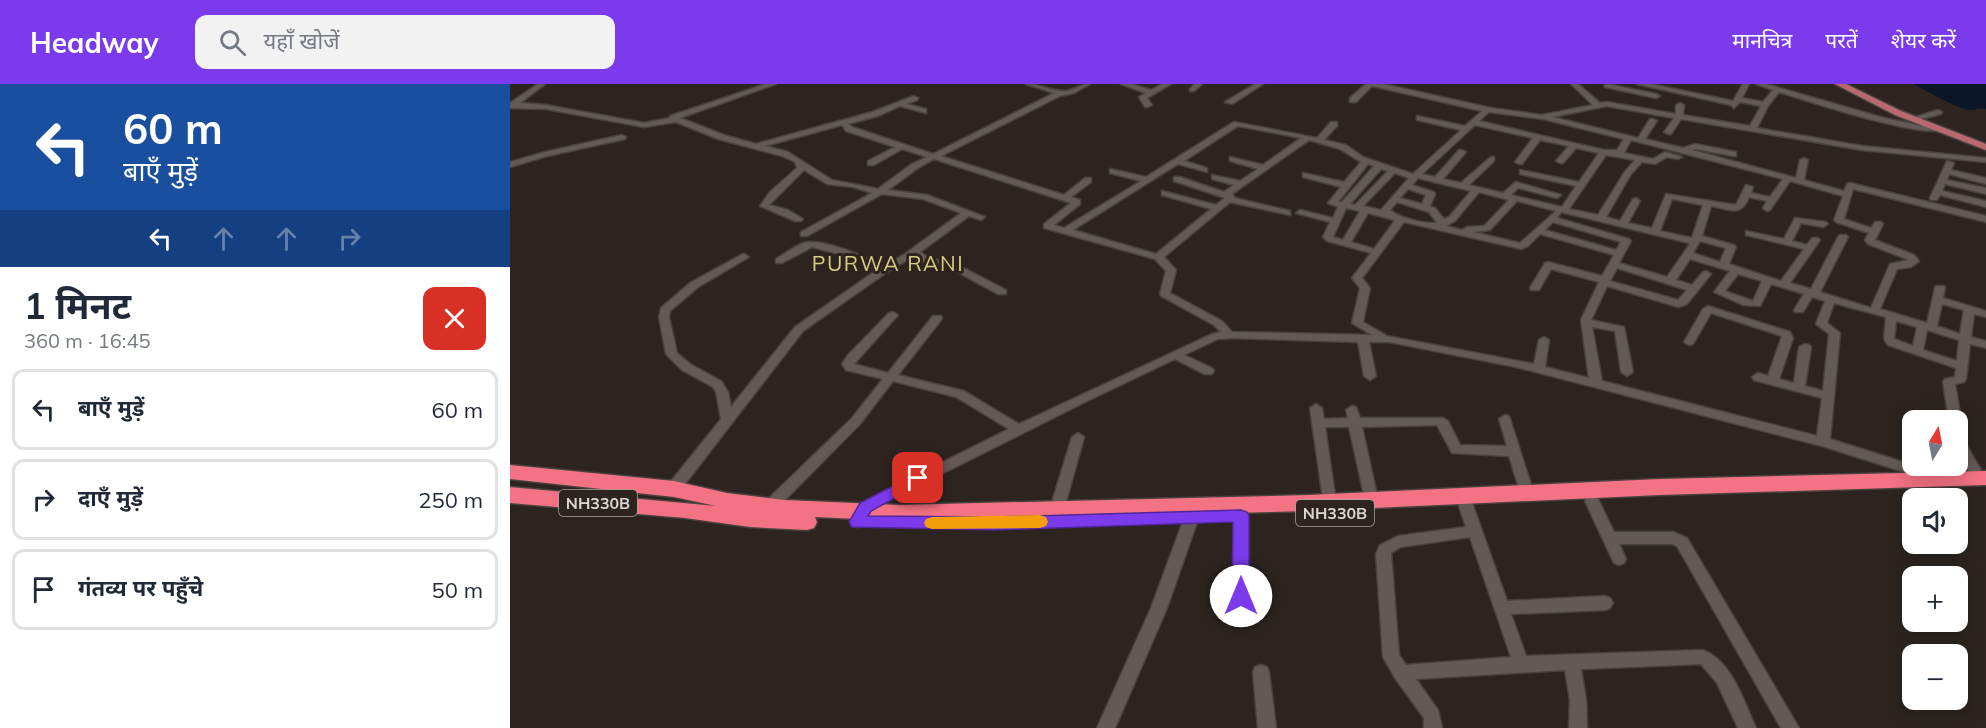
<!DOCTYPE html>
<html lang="hi">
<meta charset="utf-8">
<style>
:root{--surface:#fff;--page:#f2f2f3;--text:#1f2937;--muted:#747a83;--line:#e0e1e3;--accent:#7c3aed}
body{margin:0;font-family:Mulish,"Noto Sans Devanagari",sans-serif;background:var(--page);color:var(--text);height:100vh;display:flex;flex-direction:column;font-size:22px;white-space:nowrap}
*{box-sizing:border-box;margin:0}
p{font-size:20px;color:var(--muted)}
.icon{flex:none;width:33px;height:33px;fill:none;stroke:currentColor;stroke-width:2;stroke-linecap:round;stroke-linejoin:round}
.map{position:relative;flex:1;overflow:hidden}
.details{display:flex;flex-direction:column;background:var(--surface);width:510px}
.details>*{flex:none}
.guide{background:#1a4fa0;color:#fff;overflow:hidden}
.needle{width:39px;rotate:10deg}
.buttons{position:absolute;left:1392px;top:326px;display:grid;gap:12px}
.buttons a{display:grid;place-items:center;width:66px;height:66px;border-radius:12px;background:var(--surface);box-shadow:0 3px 15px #0003;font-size:30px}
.pin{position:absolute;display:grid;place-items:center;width:51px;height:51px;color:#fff;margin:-26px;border-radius:12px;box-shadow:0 3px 9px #0006}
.me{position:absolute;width:66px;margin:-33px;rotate:0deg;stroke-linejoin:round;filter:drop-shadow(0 0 4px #0008)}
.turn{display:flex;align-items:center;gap:21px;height:126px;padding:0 24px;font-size:27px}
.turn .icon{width:78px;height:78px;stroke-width:2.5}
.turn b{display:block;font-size:42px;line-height:51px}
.lanes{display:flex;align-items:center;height:57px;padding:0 24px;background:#0003;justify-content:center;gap:30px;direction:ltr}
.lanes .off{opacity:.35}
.round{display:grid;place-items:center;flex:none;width:63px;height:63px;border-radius:12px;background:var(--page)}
.head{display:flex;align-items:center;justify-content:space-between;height:102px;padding:0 24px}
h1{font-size:36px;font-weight:700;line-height:45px}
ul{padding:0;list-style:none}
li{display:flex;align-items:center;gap:18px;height:81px;margin:0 12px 9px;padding:0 12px;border:3px solid var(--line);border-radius:12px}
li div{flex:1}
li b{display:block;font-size:22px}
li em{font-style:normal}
header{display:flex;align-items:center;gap:36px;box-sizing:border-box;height:84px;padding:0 30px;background:var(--accent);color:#fff}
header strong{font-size:28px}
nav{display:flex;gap:33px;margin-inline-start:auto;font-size:21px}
.search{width:420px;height:54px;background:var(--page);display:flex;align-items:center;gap:15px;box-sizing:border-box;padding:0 21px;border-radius:12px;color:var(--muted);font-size:22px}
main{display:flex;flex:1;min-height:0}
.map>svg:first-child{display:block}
.water{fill:#0b1528}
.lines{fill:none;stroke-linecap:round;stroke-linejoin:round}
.minor-casing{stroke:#49413f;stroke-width:3}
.major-casing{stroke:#49413f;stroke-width:3}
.highway-casing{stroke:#49413f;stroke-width:3}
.minor{fill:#635955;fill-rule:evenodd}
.major{fill:#b96871;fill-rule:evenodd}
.highway{fill:#f37283;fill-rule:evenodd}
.route{fill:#7c3aed;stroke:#51269a;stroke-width:1.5}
.slow{fill:#f59e0b}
.labels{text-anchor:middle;stroke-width:6;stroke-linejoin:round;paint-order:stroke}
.shield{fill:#2d2420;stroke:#a8a19e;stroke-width:1.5}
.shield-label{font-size:16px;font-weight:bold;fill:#ddd6d4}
.quarter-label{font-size:21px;letter-spacing:1.5px;fill:#d6ce7f;stroke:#2d2420}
</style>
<header>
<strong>Headway</strong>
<div class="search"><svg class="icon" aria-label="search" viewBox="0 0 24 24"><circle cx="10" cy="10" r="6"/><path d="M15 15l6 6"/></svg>यहाँ खोजें</div>
<nav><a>मानचित्र</a><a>परतें</a><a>शेयर करें</a></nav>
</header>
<main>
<section class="details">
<div class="guide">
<div class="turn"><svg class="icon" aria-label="left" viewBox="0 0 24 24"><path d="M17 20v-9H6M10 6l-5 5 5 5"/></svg><div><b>60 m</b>बाएँ मुड़ें</div></div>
<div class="lanes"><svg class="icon" aria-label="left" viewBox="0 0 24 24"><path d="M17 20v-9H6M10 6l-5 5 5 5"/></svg><svg class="icon off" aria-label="ahead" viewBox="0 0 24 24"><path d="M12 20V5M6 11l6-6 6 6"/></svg><svg class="icon off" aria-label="ahead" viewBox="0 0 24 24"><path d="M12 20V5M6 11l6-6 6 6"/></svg><svg class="icon off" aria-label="right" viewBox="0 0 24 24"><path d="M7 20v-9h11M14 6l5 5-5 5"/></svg></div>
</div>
<div class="head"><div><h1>1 मिनट</h1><p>360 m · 16:45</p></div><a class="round" style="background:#d93025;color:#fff"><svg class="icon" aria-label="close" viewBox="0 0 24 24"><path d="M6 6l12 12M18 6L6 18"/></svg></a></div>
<ul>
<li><svg class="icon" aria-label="left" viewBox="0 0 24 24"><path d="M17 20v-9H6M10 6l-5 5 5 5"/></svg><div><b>बाएँ मुड़ें</b></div><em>60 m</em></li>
<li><svg class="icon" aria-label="right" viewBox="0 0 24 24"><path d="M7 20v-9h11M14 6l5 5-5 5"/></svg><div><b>दाएँ मुड़ें</b></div><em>250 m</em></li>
<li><svg class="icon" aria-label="arrive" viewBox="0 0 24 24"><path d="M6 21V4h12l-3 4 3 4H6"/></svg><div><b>गंतव्य पर पहुँचे</b></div><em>50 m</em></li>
</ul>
</section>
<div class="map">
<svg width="1476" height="644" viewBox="0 0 1476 644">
<rect width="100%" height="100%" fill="#2d2420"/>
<path class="water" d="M1404,0H1476V25C1468,23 1465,27 1458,26C1447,24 1414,6 1404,0Z"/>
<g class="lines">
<g class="minor-casing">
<g id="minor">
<path d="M28,0H35L10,19L36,21L134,39L160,34V32L256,0H266L170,34L214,51L246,60L362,28L404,12L408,14L407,16L396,20L416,25V29L390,22L368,32L338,40L342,43L423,70L544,9L516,0C529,0 543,8 556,7C565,6 571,0 580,0L564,9L550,12L431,72L554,111L575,94H581V98L561,113L570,116V120L544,141L554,144L631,97L600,89V85L636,93L724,38L807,54L821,38H827V42L814,56L836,61L853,73L903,90L951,46L907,36V32L955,42L972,27L862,2L846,18H840V14L856,0H873L981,24L1032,31L1083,21L1061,0H1068L1090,19L1097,18L1166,30V21L1170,19L1174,21L1173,31L1240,42L1251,22L1230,18L1224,24L1221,21L1127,0H1140L1223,17L1233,0H1239L1232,14L1253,18L1263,6L1246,0H1256L1374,34L1413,42L1430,43L1434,45C1415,56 1295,16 1269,8L1258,22L1247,44L1352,62L1476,74V78L1352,66L1171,35L1161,50H1158L1154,48L1164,34L1097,22L1042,33L1128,54L1140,35H1143L1147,37L1135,55L1173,64L1185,60L1226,68V72H1223L1186,65L1182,66L1286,94L1290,76L1294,74L1298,76L1294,96L1334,107L1337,100L1340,99L1476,132V138L1343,105L1334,135L1361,144L1365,138H1371L1373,140L1365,156L1404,171L1409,177L1401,183L1387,185L1370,225L1417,239L1425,204L1426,202H1434L1435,204L1433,214L1476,227V233L1464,230L1461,253L1476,257V264L1460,260L1456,295L1454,298L1445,300L1451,336L1448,340V336H1439L1433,298L1435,295L1445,293L1446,284L1378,261L1374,255L1376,233L1324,219L1317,239L1330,249L1320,355L1431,390L1433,393L1431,396L1426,398L1312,362L1006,283L879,258H859L866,292L860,296L854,292L848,258L722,254L708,255L674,271L702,284L704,287L702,290H694L665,275L575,318L372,420L361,427L352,442L347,443L342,442L340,438L351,419L499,345L446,313L383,297L350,340L265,426L260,427L255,426L253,422L255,418L342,334L373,295L336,286L332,280L338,271L379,229L383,228L388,231L344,280L378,289L423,232H431L432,234L431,236L388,291L454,307L509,340L702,250L711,248L704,241L651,212L650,210L656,187L645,175L534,144V140L561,119L424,75L408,84L378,106L417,111L475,133L471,136L459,132L410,168L419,174L446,180L496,206V210H488L440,184L413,178L404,172L377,188L293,247L168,409H158L156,405L158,401L211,335L206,308L203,303L172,286L156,270L149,233L151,224L180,199L231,171L234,170L239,173L188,203L160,227L159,233L167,269L180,280L211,297L218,308L221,323L285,243L367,186L344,174L302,163L272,179H266V175C275,170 284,162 294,159C311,153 358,174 374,182L395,170L451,129L413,115L372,110L297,152H291V148L362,109L343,103L317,100L294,86L259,121L278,126L293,135L291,137H285L250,122L260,108L287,84L285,78L272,72L208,55L166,38L134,43L36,25L0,24V19ZM979,28L1033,35L1114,55L1107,66H1094L969,37ZM332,41L336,47L385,63L358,77V81H364L392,65L417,73L402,80L368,105L322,96L278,68L255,62ZM965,41L1023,54L1005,78L1009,80H1012L1030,56L1059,62L1046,77L1050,79H1053L1066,64L1089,69L1069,98L1010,86V90L1066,102L1052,123L1001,111L1008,104L1047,114L1051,111L1006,98L993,109L959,101L984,77V73H981L951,99L933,95L956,68L952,66H949L925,93L912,90ZM728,42L791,54L753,81L720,73V77L748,85L730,97L702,91V95L724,101L714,108L670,93H664V97L715,114L706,121L652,107V111L701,125L646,170L563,146L668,80L697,88V84L674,77ZM799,56L830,65L851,78L834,98L793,89V93L831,103L818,119L828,123L823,134L790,126L786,129L820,138L813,153L817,157L861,169L842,194L850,204L842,239L862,251L722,248L712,237L660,209L666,186L654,173L720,118L780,131V127L725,114L722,110ZM1121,56L1273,95L1260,113L1241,109L1243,103L1236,101L1226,121L1156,110L1142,144L1118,139L1130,117L1126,114L1123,115L1110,137L1096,133L1121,90L1132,78L1145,80L1157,73L1168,75L1172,73L1155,68L1143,75L1114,69ZM1096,71L1125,76L1114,89L1088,131L1059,125ZM858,80L864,82L832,118H828ZM871,85L878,87L845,121L840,120ZM885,89L899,94L871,126L853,122ZM908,94L961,107L939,133L934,135L925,124L920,123L925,110L924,108L902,101ZM1280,97L1333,112L1324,136L1326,138L1359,149L1355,156L1358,160L1399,176L1380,180L1361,224L1310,208L1338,153L1336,151H1330L1328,153L1301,205L1280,199L1310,156L1308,154H1302L1297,161L1282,157L1291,139L1313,143L1318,140L1316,138L1285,134L1274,155L1236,147V151L1294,165L1271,197L1219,180L1226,163L1224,161L1192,152L1201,122C1219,125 1231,134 1239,113L1257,117L1253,124L1257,127L1260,126ZM898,105L916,111L912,120L890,114ZM969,108L999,116L974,142L957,143L952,146L936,142L945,137ZM1162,115L1193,121L1182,154L1150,147ZM1007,117L1046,127L1010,159L963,148L980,146ZM887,118L919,128L927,139C914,140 890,134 880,126ZM836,124L850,127L833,156L823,153ZM1051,128L1179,159L1180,160L1157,193L1109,179L1121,157L1119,155L1047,134ZM858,129L884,136V138L864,165L841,158ZM894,138L1011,165L1018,162L1030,150L1104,171L1092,192L1038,178L1035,179L1020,204L1021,206H1029L1041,185L1089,198L1071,236L1079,294L1035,283L1039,256L1034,253L1029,256L1024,280L877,252L853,238L860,204L852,194ZM1043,138L1111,158L1106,166L1035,146ZM1190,157L1216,164L1210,178L1183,169ZM1180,175L1220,187L1204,208L1233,221L1250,222L1261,200L1294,210L1284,226L1285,228H1293L1302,213L1315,217L1306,240L1319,250L1313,307L1295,302L1301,263L1299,261L1295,260L1289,263L1284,299L1269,295L1283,254L1280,248L1198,222L1193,225L1174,258L1179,261L1183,260L1201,229L1272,252L1258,292L1248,289L1242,293L1244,296L1312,314L1307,352L1092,297L1082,243L1105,247L1111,288L1117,292L1123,288L1114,243L1081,236L1097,202L1165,222L1169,223L1177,220L1201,190L1196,187L1193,188L1182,201L1166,196ZM1107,184L1177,206L1168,216L1100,197ZM1228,190L1252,197L1243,217L1215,207ZM1432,220L1454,226L1450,250L1427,242ZM1386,237L1407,243L1403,262L1384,255ZM1417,246L1449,256L1447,277L1413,266Z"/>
<polygon points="611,0 621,0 641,6 653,0 661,0 637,14 642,21 638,23 635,23 629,13 636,9"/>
<polygon points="685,0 692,0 684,7 680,7 680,5"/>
<polygon points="745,0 753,0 722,20 715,18"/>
<polygon points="1097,0 1146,10 1150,12 1146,14 1095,3 1094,2"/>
<polygon points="1428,26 1432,28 1431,30 1403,37 1399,35"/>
<polygon points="112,51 116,53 115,55 37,72 0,83 0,78 35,68"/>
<polygon points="1437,77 1444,79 1441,86 1476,94 1476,100 1439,90 1437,96 1476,104 1476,110 1435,100 1432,107 1476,117 1476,123 1430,111 1427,116 1421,116 1420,114"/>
<polygon points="806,320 812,324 814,335 838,334 836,326 842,322 846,323 850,334 933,334 938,337 950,361 997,362 989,335 995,331 999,332 1024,410 1022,414 1012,414 999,372 942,369 927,341 852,343 868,416 866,420 861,421 856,420 839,343 815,343 826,418 824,422 819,423 814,422 800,324"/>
<polygon points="568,349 574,353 554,425 552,429 547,430 542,429 540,425 562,353"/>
<path d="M1448,351L1452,352C1459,366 1467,380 1476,394L1474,397H1464L1448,369Z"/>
<path d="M953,408L958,409L960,413L997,517L1095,512L1100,514L1103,519L1100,524L1095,526L1001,530L1016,572L1193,566C1222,577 1234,618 1246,644H1228L1207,599L1191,580L1071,585L1076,616L1077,644H1059L1060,616L1055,586L906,595L928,626L932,644H914V634L885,594L873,573L866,470L870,461L888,452L956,443L946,413L948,409ZM960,453L1001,573L896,581L889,571L881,469L891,463Z"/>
<polygon points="1082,412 1087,413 1104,448 1163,448 1177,454 1289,644 1271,644 1167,462 1162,460 1109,460 1116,475 1114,479 1109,481 1104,479 1075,417 1077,413"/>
<polygon points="686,416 691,417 693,421 657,524 605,644 587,644 641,524 679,421 681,417"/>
<polygon points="731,427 736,428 738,432 739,533 736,538 731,540 726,538 723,533 724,432 726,428"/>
<polygon points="751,581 757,583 759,588 766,644 748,644 743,588 745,583"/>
</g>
</g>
<g class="major-casing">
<polygon id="major" points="1325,0 1336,0 1391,27 1476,60 1476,66 1385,31"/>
</g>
<g class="highway-casing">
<polygon id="highway" points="0,381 164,397 217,409 275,416 390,421 798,411 1150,395 1476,387 1476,401 1150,411 798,427 390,437 305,433 307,438 304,444 297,446 240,443 175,434 0,419 0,403 206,422 164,413 0,395"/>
</g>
<use href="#minor" class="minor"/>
<use href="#major" class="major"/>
<use href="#highway" class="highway"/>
</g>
<polygon class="route" points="408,389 414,390 416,394 414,398 361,427 358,432 484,433 731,426 737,428 739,432 739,512 737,518 731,520 725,518 722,512 723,438 484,446 342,443 339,438 350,419"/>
<polygon class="slow" points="530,431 536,433 538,438 536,442 530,444 422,445 416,443 414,439 416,435 422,433"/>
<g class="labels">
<g class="shield">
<rect x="49" y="406" width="78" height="26" rx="4.5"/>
<rect x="786" y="416" width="78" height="26" rx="4.5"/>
</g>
<g class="shield-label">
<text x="88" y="425">NH330B</text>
<text x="825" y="435">NH330B</text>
</g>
<g class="quarter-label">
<text x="378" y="187">PURWA RANI</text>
</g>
</g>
</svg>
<div class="buttons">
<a><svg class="needle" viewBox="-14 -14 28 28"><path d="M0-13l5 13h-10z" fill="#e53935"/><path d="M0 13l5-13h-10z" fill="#747a83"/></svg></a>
<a><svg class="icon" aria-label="sound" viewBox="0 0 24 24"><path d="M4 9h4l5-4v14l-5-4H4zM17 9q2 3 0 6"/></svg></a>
<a>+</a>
<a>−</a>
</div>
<div class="pin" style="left:408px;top:394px;background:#d93025"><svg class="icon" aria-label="arrive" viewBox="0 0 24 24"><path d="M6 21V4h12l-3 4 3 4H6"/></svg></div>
<svg class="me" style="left:731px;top:512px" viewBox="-20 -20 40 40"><circle r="19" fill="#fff"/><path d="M0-13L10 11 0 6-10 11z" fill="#7c3aed"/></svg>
</div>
</main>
